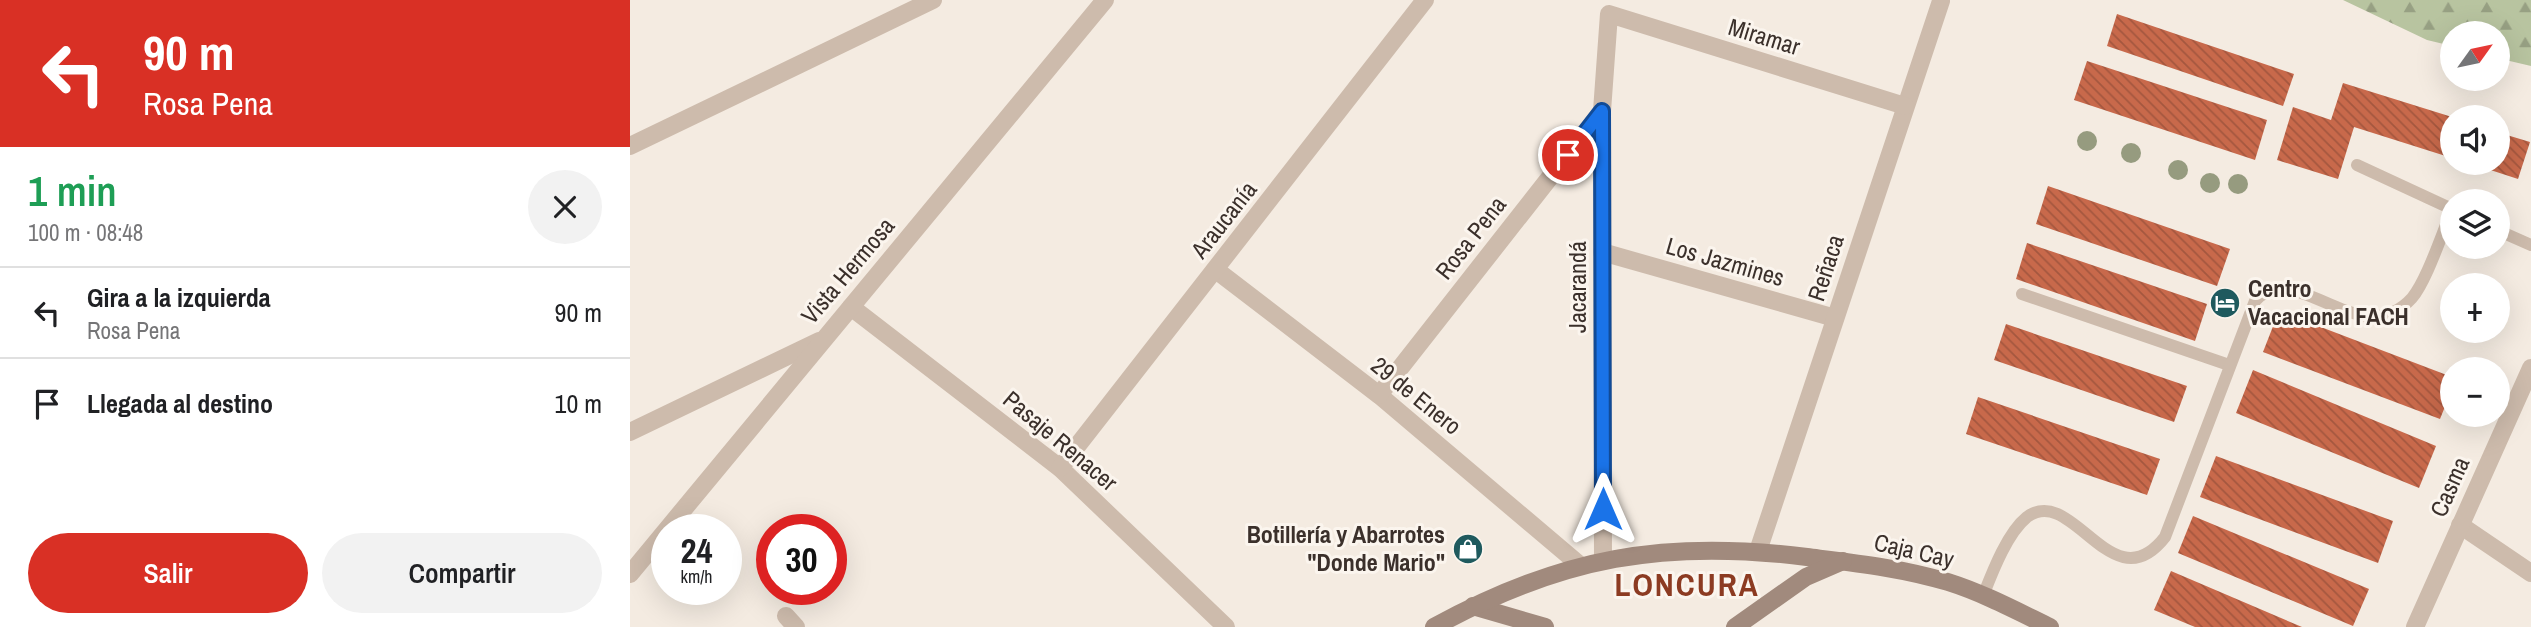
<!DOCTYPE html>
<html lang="es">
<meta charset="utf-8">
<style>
:root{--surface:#fff;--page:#f2f2f2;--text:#202124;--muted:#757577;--line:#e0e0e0;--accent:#d93025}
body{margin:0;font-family:"Archivo Narrow",sans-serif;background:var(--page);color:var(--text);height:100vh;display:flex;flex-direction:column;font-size:26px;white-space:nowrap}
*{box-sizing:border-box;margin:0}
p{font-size:23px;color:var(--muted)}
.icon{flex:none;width:38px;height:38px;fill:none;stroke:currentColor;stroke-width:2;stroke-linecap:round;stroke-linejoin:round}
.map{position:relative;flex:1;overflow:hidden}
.drawer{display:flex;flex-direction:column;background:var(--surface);width:630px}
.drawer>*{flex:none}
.hud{background:#d93025;color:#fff;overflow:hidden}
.needle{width:46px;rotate:57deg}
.fabs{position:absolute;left:1810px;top:21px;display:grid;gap:14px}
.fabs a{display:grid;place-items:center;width:70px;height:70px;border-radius:50%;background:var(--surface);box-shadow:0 7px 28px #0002;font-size:35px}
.speed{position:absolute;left:21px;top:514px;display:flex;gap:14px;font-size:35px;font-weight:700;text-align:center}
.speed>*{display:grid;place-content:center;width:91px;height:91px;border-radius:50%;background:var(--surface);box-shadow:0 7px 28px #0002;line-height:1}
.speed small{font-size:18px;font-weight:400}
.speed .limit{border:10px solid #d22;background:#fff;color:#111}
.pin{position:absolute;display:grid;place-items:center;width:60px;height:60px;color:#fff;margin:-30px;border:4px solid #fff;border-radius:50%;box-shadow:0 2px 7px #0007}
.me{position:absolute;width:77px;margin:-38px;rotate:0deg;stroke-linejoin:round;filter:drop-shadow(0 0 5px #0008)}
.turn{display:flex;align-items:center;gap:24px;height:147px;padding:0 28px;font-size:32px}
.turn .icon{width:91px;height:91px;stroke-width:2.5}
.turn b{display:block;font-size:49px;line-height:60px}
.round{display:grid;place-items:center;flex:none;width:74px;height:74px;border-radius:37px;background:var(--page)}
.headline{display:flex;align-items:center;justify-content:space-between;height:119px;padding:0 28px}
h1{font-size:42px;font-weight:600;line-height:52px;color:#1e9e55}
.button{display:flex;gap:14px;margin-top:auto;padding:14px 28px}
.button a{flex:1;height:80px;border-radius:42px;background:var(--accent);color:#fff;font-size:28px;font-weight:600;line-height:80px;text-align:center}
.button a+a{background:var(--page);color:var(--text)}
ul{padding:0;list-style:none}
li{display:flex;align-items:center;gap:21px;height:91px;padding:0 28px;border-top:2px solid var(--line)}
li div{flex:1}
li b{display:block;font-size:26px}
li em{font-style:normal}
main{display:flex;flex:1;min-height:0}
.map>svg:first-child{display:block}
.forest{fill:url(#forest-firs)}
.building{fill:url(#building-back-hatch)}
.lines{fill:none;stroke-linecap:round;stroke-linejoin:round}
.lane{stroke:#cdbbac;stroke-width:12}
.street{stroke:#cdbbac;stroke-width:18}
.secondary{stroke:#a18a7d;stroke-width:18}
.tree{fill:#969b7f}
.route-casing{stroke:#114b97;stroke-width:18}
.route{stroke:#1a73e8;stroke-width:12}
.labels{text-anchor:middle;stroke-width:6;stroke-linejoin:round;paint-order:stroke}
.street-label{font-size:24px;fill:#3b302b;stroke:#fbf5ee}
.poi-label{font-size:24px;font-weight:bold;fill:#3b302b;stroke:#fbf5ee;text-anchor:start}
.district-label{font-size:32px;font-weight:bold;letter-spacing:2px;fill:#8c3b22;stroke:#fbf5ee}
</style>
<main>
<section class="drawer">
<div class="hud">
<div class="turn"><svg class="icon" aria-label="left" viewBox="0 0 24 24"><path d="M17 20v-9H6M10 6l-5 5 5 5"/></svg><div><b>90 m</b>Rosa Pena</div></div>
</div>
<div class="headline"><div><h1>1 min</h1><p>100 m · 08:48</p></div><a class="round"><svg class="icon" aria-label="close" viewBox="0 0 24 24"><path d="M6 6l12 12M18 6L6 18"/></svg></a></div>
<ul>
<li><svg class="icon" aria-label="left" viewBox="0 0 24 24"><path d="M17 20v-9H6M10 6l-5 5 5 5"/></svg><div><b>Gira a la izquierda</b><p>Rosa Pena</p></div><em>90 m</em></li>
<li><svg class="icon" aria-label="arrive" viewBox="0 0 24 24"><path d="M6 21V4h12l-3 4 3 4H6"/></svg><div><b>Llegada al destino</b></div><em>10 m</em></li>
</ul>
<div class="button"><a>Salir</a><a>Compartir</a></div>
</section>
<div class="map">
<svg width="1901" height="627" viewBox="0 0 1901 627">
<defs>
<pattern id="forest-firs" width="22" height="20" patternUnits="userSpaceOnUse" patternTransform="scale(1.75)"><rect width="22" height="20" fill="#b8c4a0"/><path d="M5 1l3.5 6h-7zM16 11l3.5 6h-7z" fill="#97a083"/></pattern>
<pattern id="building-back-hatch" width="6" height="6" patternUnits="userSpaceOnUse" patternTransform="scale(1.75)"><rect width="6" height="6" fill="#c8694b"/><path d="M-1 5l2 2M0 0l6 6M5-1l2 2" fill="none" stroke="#a4573f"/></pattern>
</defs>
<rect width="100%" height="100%" fill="#f4ebe1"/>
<polygon class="forest" points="1713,0 1901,0 1901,66 1867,58 1867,33 1822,33 1822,46 1797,40"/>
<g class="building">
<polygon points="1487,14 1664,74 1653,106 1477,46"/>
<polygon points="1457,61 1637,120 1625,160 1444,100"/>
<polygon points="1713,83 1822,117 1822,158 1724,127 1708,179 1647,160 1663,107 1701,120"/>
<polygon points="1867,132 1900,142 1888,179 1839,163 1867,163"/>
<polygon points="1418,186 1600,249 1587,286 1406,224"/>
<polygon points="1397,243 1577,304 1565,341 1386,279"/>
<polygon points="1649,311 1822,377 1822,389 1810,419 1633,352"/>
<polygon points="1376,324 1557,386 1544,422 1364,360"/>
<polygon points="1623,370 1806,446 1789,488 1606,413"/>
<polygon points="1348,397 1530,459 1517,495 1336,434"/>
<polygon points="1586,456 1763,521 1748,563 1570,497"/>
<polygon points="1563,516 1739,589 1723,626 1548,553"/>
<polygon points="1541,571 1672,627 1565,627 1524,610"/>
</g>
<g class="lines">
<g class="lane">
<polyline points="1727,165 1822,209"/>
<polyline points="1867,230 1901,245"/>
<polyline points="1392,294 1599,365"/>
<path d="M1353,596C1362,573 1377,533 1397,517C1443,483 1482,605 1535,537L1625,301C1665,256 1730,355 1782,298C1797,280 1812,233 1822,210"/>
</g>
<g class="street">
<polyline points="0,146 303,0"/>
<polyline points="972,252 1205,318"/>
<polyline points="586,270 749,395 951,566"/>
<polyline points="221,307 430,468 596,627"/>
<polyline points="749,395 972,111"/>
<polyline points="0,432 189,341"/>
<polyline points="430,468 795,0"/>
<polyline points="1830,525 1901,573"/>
<polyline points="1128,551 1311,1"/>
<polyline points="973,561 972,111 979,14 1275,106"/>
<polyline points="0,574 475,0"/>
<polyline points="156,616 166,627"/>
<polyline points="1785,627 1901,368"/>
</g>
<g class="secondary">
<polyline points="843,606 915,627"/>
<path d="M804,627C931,557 1035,539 1177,557C1225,563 1272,568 1318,582C1353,593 1387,611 1420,627"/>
<polyline points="1105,627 1176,577 1213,561"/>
</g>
</g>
<g class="tree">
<circle cx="1457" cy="141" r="10"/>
<circle cx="1501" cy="153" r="10"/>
<circle cx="1548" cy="170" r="10"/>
<circle cx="1580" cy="183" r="10"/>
<circle cx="1608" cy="184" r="10"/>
</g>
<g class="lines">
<g class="route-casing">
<polyline id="route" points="938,155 972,111 973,509"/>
</g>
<use href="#route" class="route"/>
</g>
<defs>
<g id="hotel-disc" transform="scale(1.575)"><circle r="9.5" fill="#1f5a5e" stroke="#fbf5ee"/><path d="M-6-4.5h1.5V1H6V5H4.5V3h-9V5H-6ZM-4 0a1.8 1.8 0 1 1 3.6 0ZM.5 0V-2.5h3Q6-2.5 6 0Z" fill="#fff"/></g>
<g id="shop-disc" transform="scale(1.575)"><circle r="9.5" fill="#1f5a5e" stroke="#fbf5ee"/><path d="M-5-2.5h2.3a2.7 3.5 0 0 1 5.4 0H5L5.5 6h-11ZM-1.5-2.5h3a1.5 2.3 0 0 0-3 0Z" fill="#fff"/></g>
</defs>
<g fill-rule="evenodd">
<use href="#hotel-disc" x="1595" y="303"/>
<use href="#shop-disc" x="838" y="549"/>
</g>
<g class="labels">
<g class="street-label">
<text transform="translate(1134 37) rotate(17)" y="8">Miramar</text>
<text transform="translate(594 220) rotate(-52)" y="8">Araucanía</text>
<text transform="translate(841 238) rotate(-52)" y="8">Rosa Pena</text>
<text transform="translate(1095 262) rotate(16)" y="8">Los Jazmines</text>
<text transform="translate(1196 268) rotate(-72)" y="8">Reñaca</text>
<text transform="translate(218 271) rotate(-50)" y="8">Vista Hermosa</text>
<text transform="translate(948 287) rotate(-90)" y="8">Jacarandá</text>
<text transform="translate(786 396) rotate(39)" y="8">29 de Enero</text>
<text transform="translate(430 441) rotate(40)" y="8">Pasaje Renacer</text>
<text transform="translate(1820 487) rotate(-66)" y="8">Casma</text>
<text transform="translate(1284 551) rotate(13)" y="8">Caja Cay</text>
</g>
<g class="poi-label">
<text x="1618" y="297">Centro<tspan x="1618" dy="28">Vacacional FACH</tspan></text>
<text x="815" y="543" text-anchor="end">Botillería y Abarrotes<tspan x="815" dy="28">"Donde Mario"</tspan></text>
</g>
<g class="district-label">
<text x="1057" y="596">LONCURA</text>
</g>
</g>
</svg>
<div class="fabs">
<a><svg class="needle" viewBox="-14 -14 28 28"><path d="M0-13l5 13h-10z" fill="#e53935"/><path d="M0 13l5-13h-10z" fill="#757577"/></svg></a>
<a><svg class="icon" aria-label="sound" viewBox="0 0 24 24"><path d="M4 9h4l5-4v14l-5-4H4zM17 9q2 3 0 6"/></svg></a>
<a><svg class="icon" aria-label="layers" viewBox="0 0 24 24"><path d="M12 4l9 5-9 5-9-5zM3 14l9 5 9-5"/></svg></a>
<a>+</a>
<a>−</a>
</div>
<div class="speed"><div>24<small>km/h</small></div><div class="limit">30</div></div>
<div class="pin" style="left:938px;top:155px;background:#d93025"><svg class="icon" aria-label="arrive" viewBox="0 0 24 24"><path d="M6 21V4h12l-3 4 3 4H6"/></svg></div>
<svg class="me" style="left:973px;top:509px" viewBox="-20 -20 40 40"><path d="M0-17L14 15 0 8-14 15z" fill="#1a73e8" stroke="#fff" stroke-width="4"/></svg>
</div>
</main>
